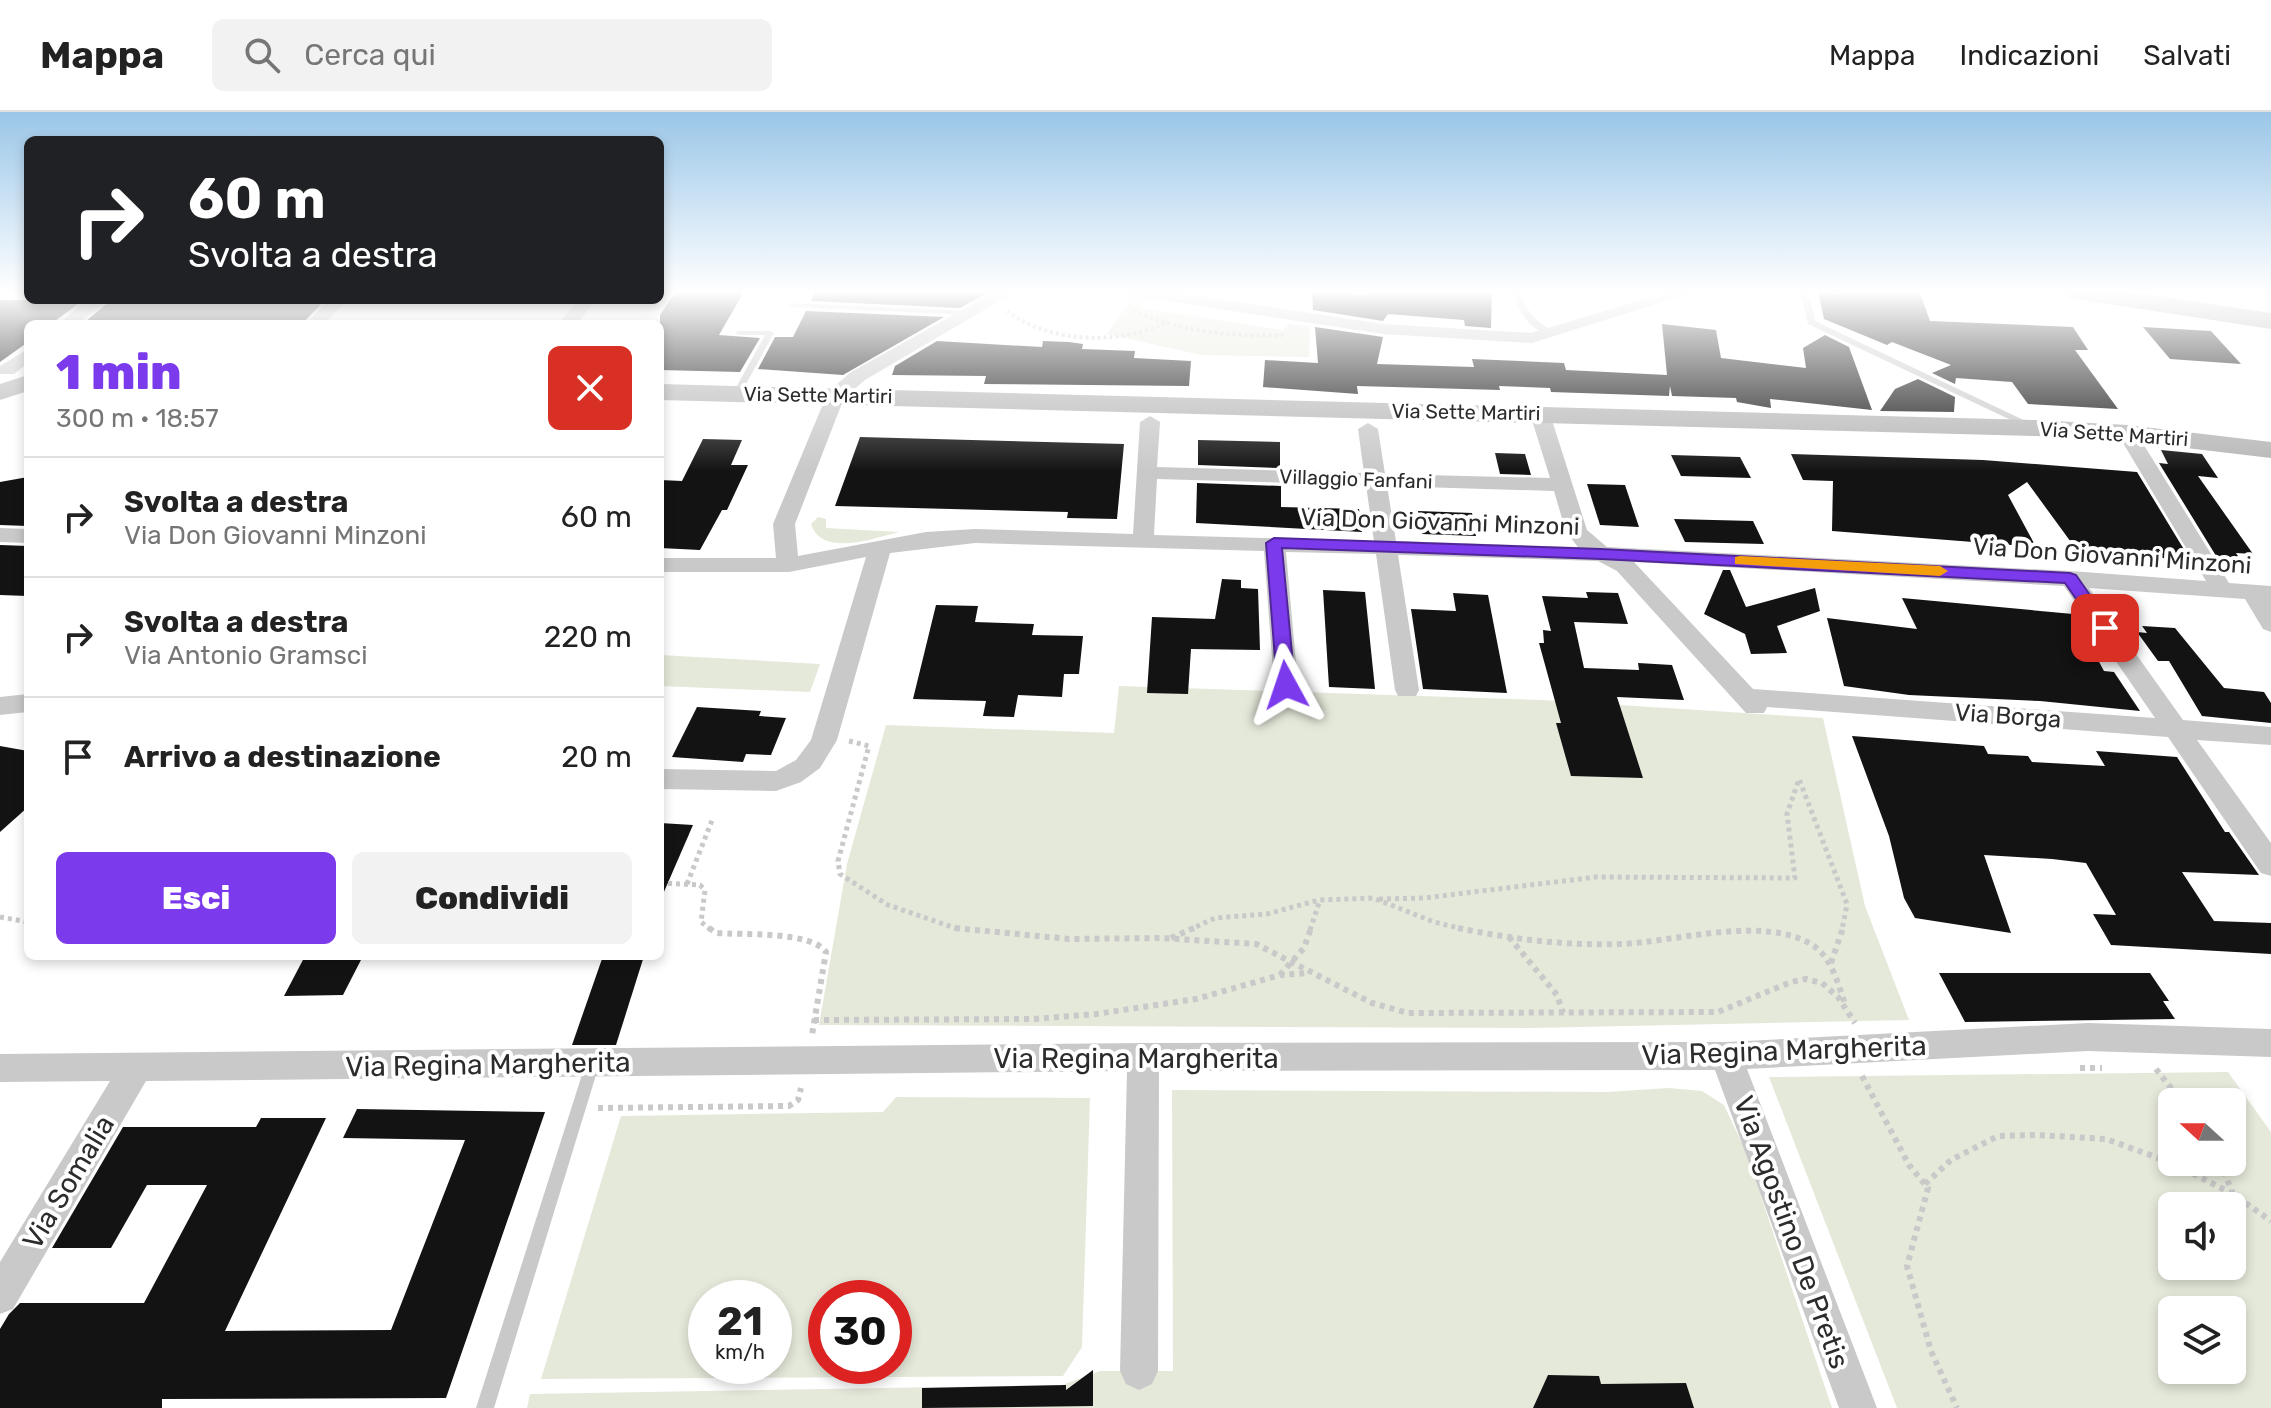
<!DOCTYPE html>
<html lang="it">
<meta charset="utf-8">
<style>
:root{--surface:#fff;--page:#f2f2f2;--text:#222;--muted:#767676;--line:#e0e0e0;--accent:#7c3aed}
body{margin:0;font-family:Rubik,sans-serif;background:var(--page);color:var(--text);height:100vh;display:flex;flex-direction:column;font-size:30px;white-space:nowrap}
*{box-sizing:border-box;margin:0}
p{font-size:26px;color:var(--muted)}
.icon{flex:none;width:44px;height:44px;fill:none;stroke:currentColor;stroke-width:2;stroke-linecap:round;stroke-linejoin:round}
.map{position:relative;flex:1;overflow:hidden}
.sheet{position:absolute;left:24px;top:208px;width:640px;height:640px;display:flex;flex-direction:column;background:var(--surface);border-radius:12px;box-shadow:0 4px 12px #0003}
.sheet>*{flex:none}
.banner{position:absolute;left:24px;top:24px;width:640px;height:168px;border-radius:12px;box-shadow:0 4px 12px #0003;background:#202124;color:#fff;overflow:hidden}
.needle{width:52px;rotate:291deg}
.fabs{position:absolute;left:2158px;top:976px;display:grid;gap:16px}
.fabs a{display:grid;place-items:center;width:88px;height:88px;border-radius:12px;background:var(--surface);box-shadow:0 4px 12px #0003;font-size:40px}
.speed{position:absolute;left:688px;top:1168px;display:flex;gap:16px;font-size:40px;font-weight:700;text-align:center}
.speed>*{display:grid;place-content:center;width:104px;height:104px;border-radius:50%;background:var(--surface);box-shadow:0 4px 12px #0003;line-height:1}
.speed small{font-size:20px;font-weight:400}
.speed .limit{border:12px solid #d22;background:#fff;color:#111}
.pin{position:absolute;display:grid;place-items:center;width:68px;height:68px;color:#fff;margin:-34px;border-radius:16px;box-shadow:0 4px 12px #0006}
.me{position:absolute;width:88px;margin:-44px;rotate:355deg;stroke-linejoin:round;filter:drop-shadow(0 0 6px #0008)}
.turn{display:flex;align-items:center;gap:28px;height:168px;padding:0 32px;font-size:36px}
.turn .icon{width:104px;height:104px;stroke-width:2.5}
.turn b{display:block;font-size:56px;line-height:68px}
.round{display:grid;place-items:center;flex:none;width:84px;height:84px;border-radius:12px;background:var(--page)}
.overview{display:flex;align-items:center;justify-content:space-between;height:136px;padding:0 32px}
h1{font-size:48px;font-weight:800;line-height:60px;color:var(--accent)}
.button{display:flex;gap:16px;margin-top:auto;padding:16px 32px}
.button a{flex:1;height:92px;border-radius:12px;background:var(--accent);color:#fff;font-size:32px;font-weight:800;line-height:92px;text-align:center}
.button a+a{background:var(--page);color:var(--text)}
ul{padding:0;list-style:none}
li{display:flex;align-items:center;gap:24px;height:120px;padding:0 32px;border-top:2px solid var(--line)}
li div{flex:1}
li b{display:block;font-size:30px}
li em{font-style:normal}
header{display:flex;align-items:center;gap:48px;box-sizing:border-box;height:112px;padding:0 40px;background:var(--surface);border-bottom:2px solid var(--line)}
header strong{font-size:38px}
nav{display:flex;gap:44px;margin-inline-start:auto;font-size:28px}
.search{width:560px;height:72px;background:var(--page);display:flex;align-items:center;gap:20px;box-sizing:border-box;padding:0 28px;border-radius:12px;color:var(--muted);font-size:30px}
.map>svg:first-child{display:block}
.green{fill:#e5e9da;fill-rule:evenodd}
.building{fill:#131313}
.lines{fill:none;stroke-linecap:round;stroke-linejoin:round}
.path-far2{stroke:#c9c9c9;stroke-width:4;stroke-dasharray:3 3;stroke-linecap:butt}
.path-far1{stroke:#c9c9c9;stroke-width:5;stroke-dasharray:4 4;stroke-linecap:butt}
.path{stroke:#c9c9c9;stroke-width:6;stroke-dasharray:5 5;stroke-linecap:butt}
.lane{fill:#c9c9c9;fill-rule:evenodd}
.street{fill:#c9c9c9;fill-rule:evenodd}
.secondary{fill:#b6b6b6;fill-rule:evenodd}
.primary{fill:#a4a4a4;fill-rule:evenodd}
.route{fill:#7c3aed;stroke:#51269a;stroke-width:2}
.slow{fill:#f59e0b}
.labels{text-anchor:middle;stroke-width:8;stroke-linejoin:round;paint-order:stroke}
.far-street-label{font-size:20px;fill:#2c2c2c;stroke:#fff}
.street-label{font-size:24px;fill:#2c2c2c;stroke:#fff}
.near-street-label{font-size:28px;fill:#2c2c2c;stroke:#fff}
</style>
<header>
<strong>Mappa</strong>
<div class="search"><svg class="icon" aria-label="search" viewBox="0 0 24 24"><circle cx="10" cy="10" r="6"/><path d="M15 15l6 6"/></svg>Cerca qui</div>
<nav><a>Mappa</a><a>Indicazioni</a><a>Salvati</a></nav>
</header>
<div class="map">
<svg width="2271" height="1296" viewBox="0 0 2271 1296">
<rect width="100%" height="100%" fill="#fff"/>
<g class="green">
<polygon points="1134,183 1144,186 1140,196 1283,218 1289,212 1310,214 1309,245 1201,243 1107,222"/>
<path d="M818,405L826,407V416L899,420C874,426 822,446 811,412Z"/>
<polygon points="660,543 820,552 810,580 660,574"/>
<polygon points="1119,574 1541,588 1823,606 1865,794 1909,908 1532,916 819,913 847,752 886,613 1114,621"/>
<path d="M2228,960L2271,1020V1296H1897L1769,965ZM2172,990H2232V1050H2172ZM2172,1094H2232V1154H2172ZM2172,1198H2232V1258H2172Z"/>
<polygon points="1669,976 1702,979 1724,993 1746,1040 1832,1296 527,1296 530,1282 1062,1273 1100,1259 1173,1259 1172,978 1607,980"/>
<path d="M896,985L1090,986L1082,1235L1063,1264L541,1267L621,1004L883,1000ZM706,1186H774V1254H706ZM826,1186H894V1254H826Z"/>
</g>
<g class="building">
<polygon points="677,178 745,178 719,223 760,226 740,260 660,258 660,203"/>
<polygon points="816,178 992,178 960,196 811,189"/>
<polygon points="1371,178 1492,178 1491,216 1465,214 1464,208 1388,202 1383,209 1313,198 1312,179 1370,183"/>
<polygon points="1843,178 1902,178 1920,181 1930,209 2073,215 2088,238 2075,238 2118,297 2028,292 2012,270 1956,266 1955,272 1932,261 1951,253 1892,230 1887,233 1824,207 1818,179 1844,183"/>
<polygon points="0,188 83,188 51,212 28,212 28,230 0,250"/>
<polygon points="111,188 325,188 302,212 85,210"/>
<polygon points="806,199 944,205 843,263 758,257 775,225 793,225"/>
<polygon points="1662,212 1716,218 1721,246 1806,256 1803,236 1825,223 1849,235 1872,298 1770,287 1771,296 1737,290 1736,286 1672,284 1670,274 1669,284 1551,280 1550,276 1499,274 1500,278 1357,274 1358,282 1263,275 1265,248 1318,251 1315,215 1383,225 1377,252 1474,255 1472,247 1564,251 1566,258 1667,263"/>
<polygon points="2143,215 2211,219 2241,252 2170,247"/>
<polygon points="937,229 1042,235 1043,229 1069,230 1083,232 1082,237 1135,239 1134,246 1191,249 1189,274 984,272 986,264 892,263 895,254"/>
<polygon points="1918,267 1955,285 1954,300 1880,299 1895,277"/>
<polygon points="860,325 1124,332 1117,407 1067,406 1068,400 835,394"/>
<polygon points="703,327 742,328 731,353 748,353 727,398 722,398 700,438 660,436 660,368 682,369"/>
<polygon points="1198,328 1280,330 1280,356 1198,353"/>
<polygon points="2161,338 2202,342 2218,366 2198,364 2253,442 2236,441 2245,455 2221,452 2159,351 2168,352"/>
<polygon points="1495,341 1525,342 1531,363 1500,362"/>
<polygon points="1791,342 1983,348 2137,360 2191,449 2076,437 2027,370 2008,383 2036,435 1832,419 1833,369 1803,368"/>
<polygon points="1671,343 1740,345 1751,366 1681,364"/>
<polygon points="28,365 28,414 0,413 0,370"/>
<polygon points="1197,371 1281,374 1281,395 1359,397 1362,420 1196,411"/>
<polygon points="1587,372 1625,373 1639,415 1600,413"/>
<polygon points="1418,399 1472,401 1476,424 1422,422"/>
<polygon points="1674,407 1753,409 1764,432 1685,430"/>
<polygon points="0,433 28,434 28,484 0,483"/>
<polygon points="1723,458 1730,458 1746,495 1815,476 1820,499 1777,514 1787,541 1751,542 1745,522 1704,502"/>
<polygon points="1222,467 1241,468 1241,476 1258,477 1260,538 1191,537 1188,582 1147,581 1152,505 1215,507"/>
<polygon points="1323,478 1365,480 1375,577 1329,575"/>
<polygon points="1586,480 1618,481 1628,512 1574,510 1584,556 1639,558 1638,551 1672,553 1684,588 1617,585 1643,666 1571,664 1556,611 1561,611 1539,531 1544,531 1543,518 1551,519 1542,484 1588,486"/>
<polygon points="1453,481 1488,483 1507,581 1423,577 1411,497 1456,499"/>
<polygon points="1902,486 2073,502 2104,559 2114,560 2140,599 2040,589 1909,583 1844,574 1827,506 1917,517"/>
<polygon points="936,493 978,494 975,510 1034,512 1032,523 1083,524 1079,562 1064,562 1062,585 1018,583 1014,605 983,604 986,589 913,587"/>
<polygon points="2142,514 2175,516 2224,576 2264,580 2271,591 2271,611 2202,604 2169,549 2158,549 2137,520 2147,521"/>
<polygon points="697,595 761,599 759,604 786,606 771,643 746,642 743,650 672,645"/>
<polygon points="1852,624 1984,634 1988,642 2028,644 2032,650 2105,654 2096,639 2177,645 2225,720 2229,720 2259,763 2182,760 2214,809 2271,811 2271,842 2111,833 2093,802 2116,803 2086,751 2052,747 1984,743 2011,821 1915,806 1904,786 1889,724"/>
<polygon points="0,634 28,639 28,695 0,720"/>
<polygon points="660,711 693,713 660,789"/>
<polygon points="305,844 363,844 343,883 284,884"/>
<polygon points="603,844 644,844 616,933 572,933"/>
<polygon points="1939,861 2150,861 2169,889 2163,889 2175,907 1965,910"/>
<polygon points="357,997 545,1000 446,1286 162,1287 162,1296 0,1296 0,1217 9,1202 20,1191 144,1191 207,1073 147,1073 111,1136 52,1136 123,1015 256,1015 261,1006 326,1006 225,1219 391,1218 465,1028 343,1026"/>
<polygon points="1093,1258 1093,1294 922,1296 922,1276 1066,1273 1066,1278"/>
<polygon points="1548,1263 1599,1264 1601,1272 1686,1271 1694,1296 1533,1296"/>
</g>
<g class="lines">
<g class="path-far2">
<path d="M1134,198C1175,220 1238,225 1283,223"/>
<path d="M1007,199C1051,232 1120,233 1168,210"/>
</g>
<g class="path-far1">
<polyline points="849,629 869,634 838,749 840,762 888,793 961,818"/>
<polyline points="660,771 700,773 705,778 701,810 711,818"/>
<polyline points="687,772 713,706"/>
<polyline points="1379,787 1424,786 1596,765 1795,766 1787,702 1799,667 1847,792 1842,818"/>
<polyline points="0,805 28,810"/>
<polyline points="1189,818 1215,806 1267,802 1319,788"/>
<polyline points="1310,818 1320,788 1373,786 1434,810 1467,818"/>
</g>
<g class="path">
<path d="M709,816L716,821C742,823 811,819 826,840L812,923"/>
<polyline points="955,816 1069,827 1162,826 1256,832 1372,891 1408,901 1718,900 1791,870 1806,867 1822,871 1838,885 1855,911"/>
<path d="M1458,816C1511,827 1567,834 1621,832C1675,830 1766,802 1814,834C1832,847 1838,872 1845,892"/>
<polyline points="1509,825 1557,883 1563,901"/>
<polyline points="1171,826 1194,816"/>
<polyline points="1831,851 1843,816"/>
<polyline points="1280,863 1304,836 1311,816"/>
<polyline points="814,908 1034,907 1096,902 1196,887 1280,863 1309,861"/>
<polyline points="2080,956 2102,956"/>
<polyline points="2156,957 2182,990"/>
<polyline points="1862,964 1909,1053 1928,1076 1907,1154 1931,1239 1957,1296"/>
<polyline points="598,996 789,994 798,988 801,976"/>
<polyline points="2220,1050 2233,1082 2271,1109"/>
<polyline points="1925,1072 1951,1048 1998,1024 2037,1023 2106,1027 2172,1051 2233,1082"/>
</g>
<g class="lane">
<path d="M1512,178H1520C1526,199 1534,209 1554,219V223C1530,222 1518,198 1512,178Z"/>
<polygon points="1800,178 1808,178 1815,209 2038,315 2036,317 2030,317 1808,212"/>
<polygon points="790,191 972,199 976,201 972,203 793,195 789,193"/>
<polygon points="737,219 770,219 774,221 741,281 737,284 733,281 765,223 740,223 736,221"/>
<polygon points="593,943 598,945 600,950 494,1296 476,1296 586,950 588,945"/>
</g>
<g class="street">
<path d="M998,178H1018L865,268L844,286L795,412L798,444L926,420L975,417L1133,422L1140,310L1150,304L1160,310L1157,355L1364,361L1358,317L1368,311L1378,317L1385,362L1550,366L1530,302L1540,296L1550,302L1587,418L1607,435L2070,459L2206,469L2117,321L2120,317H2134L2229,471L2271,474V520L2263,517L2245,487L2089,476L2183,608L2271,615V633L2197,628L2271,731V764L2261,761L2168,625L1767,595L1764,601H1746L1617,459L1598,449L1398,443L1419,578L1416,584H1398L1395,578L1376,442L1286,440L1298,573L1295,579H1277L1274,573L1264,439L975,431L890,441L837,628L820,656L801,670L776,679L660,677V657L776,659L796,648L811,628L866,445L789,460H660V446H776L773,412L828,280L851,260ZM1157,367L1366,373L1374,429L1154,423ZM1387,374L1554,379L1566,420L1578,435L1396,429ZM1634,450L2064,474L2155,606L1753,577Z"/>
<polygon points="1120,178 1158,178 1383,212 1531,221 1676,178 1700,178 1532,231 1383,222 1128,183"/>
<polygon points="88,188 108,188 78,212 58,212"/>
<polygon points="329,188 348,188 324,212 305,212"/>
<polygon points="577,188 595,188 577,212 559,212"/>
<polygon points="28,237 28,251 14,262 0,262 0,254"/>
<polygon points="0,416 28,417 28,431 0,430"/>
<polygon points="28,582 28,600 0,603 0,585"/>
<polygon points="2088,911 2271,917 2271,945 2088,939 1747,957 1877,1296 1839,1296 1715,958 1159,959 1158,1259 1152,1272 1139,1278 1126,1272 1120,1259 1127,959 146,969 13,1197 0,1202 0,1150 110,969 0,970 0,942 1143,931 1726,930"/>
</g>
<g class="secondary">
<polygon points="28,263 28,279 0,288 0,272"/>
<polygon points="660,272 2036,308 2127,313 2271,330 2271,346 2127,329 2036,324 660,288"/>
</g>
<polygon class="primary" points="2057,178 2118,178 2271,201 2271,217 2070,186"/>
</g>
<linearGradient id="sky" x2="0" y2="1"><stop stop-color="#9ac6e8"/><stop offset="0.5" stop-color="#fff"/><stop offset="1" stop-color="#fff" stop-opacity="0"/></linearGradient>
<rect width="2271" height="359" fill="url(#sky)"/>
<polygon class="route" points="1274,426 1601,437 2070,461 2076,463 2113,516 2111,520 2099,520 2065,471 1601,447 1282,436 1295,573 1286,579 1277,573 1266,431"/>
<polygon class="slow" points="1740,444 1940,454 1948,459 1940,464 1735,452 1735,445"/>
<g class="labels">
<g class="far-street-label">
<text transform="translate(818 283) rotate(1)" y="7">Via Sette Martiri</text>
<text transform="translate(1466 300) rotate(1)" y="7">Via Sette Martiri</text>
<text transform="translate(2114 322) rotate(4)" y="7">Via Sette Martiri</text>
<text transform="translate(1356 367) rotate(2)" y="7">Villaggio Fanfani</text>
</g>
<g class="street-label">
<text transform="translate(1440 410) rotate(2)" y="8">Via Don Giovanni Minzoni</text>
<text transform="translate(2112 444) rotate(4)" y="8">Via Don Giovanni Minzoni</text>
<text transform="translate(2008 604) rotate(4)" y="8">Via Borga</text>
</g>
<g class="near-street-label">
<text transform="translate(1784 938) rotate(-2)" y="10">Via Regina Margherita</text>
<text x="1136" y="956">Via Regina Margherita</text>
<text transform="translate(488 952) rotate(-1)" y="10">Via Regina Margherita</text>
<text transform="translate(68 1070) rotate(-59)" y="10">Via Somalia</text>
<text transform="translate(1792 1120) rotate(70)" y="10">Via Agostino De Pretis</text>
</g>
</g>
</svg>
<div class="fabs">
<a><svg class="needle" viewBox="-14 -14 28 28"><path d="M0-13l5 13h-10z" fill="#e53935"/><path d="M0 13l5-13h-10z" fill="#767676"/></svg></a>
<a><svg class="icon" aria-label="sound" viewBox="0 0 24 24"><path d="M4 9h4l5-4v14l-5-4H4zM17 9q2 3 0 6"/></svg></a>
<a><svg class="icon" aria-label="layers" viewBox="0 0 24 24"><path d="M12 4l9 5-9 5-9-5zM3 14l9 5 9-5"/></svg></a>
</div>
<div class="speed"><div>21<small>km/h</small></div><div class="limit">30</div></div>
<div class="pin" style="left:2105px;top:516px;background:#d93025"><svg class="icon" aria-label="arrive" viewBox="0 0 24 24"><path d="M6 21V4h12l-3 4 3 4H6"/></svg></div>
<svg class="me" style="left:1286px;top:573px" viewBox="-20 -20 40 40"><path d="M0-17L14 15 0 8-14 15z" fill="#7c3aed" stroke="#fff" stroke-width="4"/></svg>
<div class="banner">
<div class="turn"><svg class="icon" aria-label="right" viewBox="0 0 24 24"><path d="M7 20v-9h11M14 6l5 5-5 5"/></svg><div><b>60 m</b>Svolta a destra</div></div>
</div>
<section class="sheet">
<div class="overview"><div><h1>1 min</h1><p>300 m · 18:57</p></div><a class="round" style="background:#d93025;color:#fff"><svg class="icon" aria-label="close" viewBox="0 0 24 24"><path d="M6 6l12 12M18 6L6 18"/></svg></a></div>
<ul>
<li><svg class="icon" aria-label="right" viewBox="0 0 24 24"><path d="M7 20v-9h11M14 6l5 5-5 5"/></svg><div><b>Svolta a destra</b><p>Via Don Giovanni Minzoni</p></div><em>60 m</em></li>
<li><svg class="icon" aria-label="right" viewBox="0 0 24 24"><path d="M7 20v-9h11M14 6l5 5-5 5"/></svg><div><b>Svolta a destra</b><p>Via Antonio Gramsci</p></div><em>220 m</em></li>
<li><svg class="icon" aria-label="arrive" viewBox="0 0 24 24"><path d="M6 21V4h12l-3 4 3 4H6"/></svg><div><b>Arrivo a destinazione</b></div><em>20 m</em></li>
</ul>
<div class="button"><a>Esci</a><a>Condividi</a></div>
</section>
</div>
